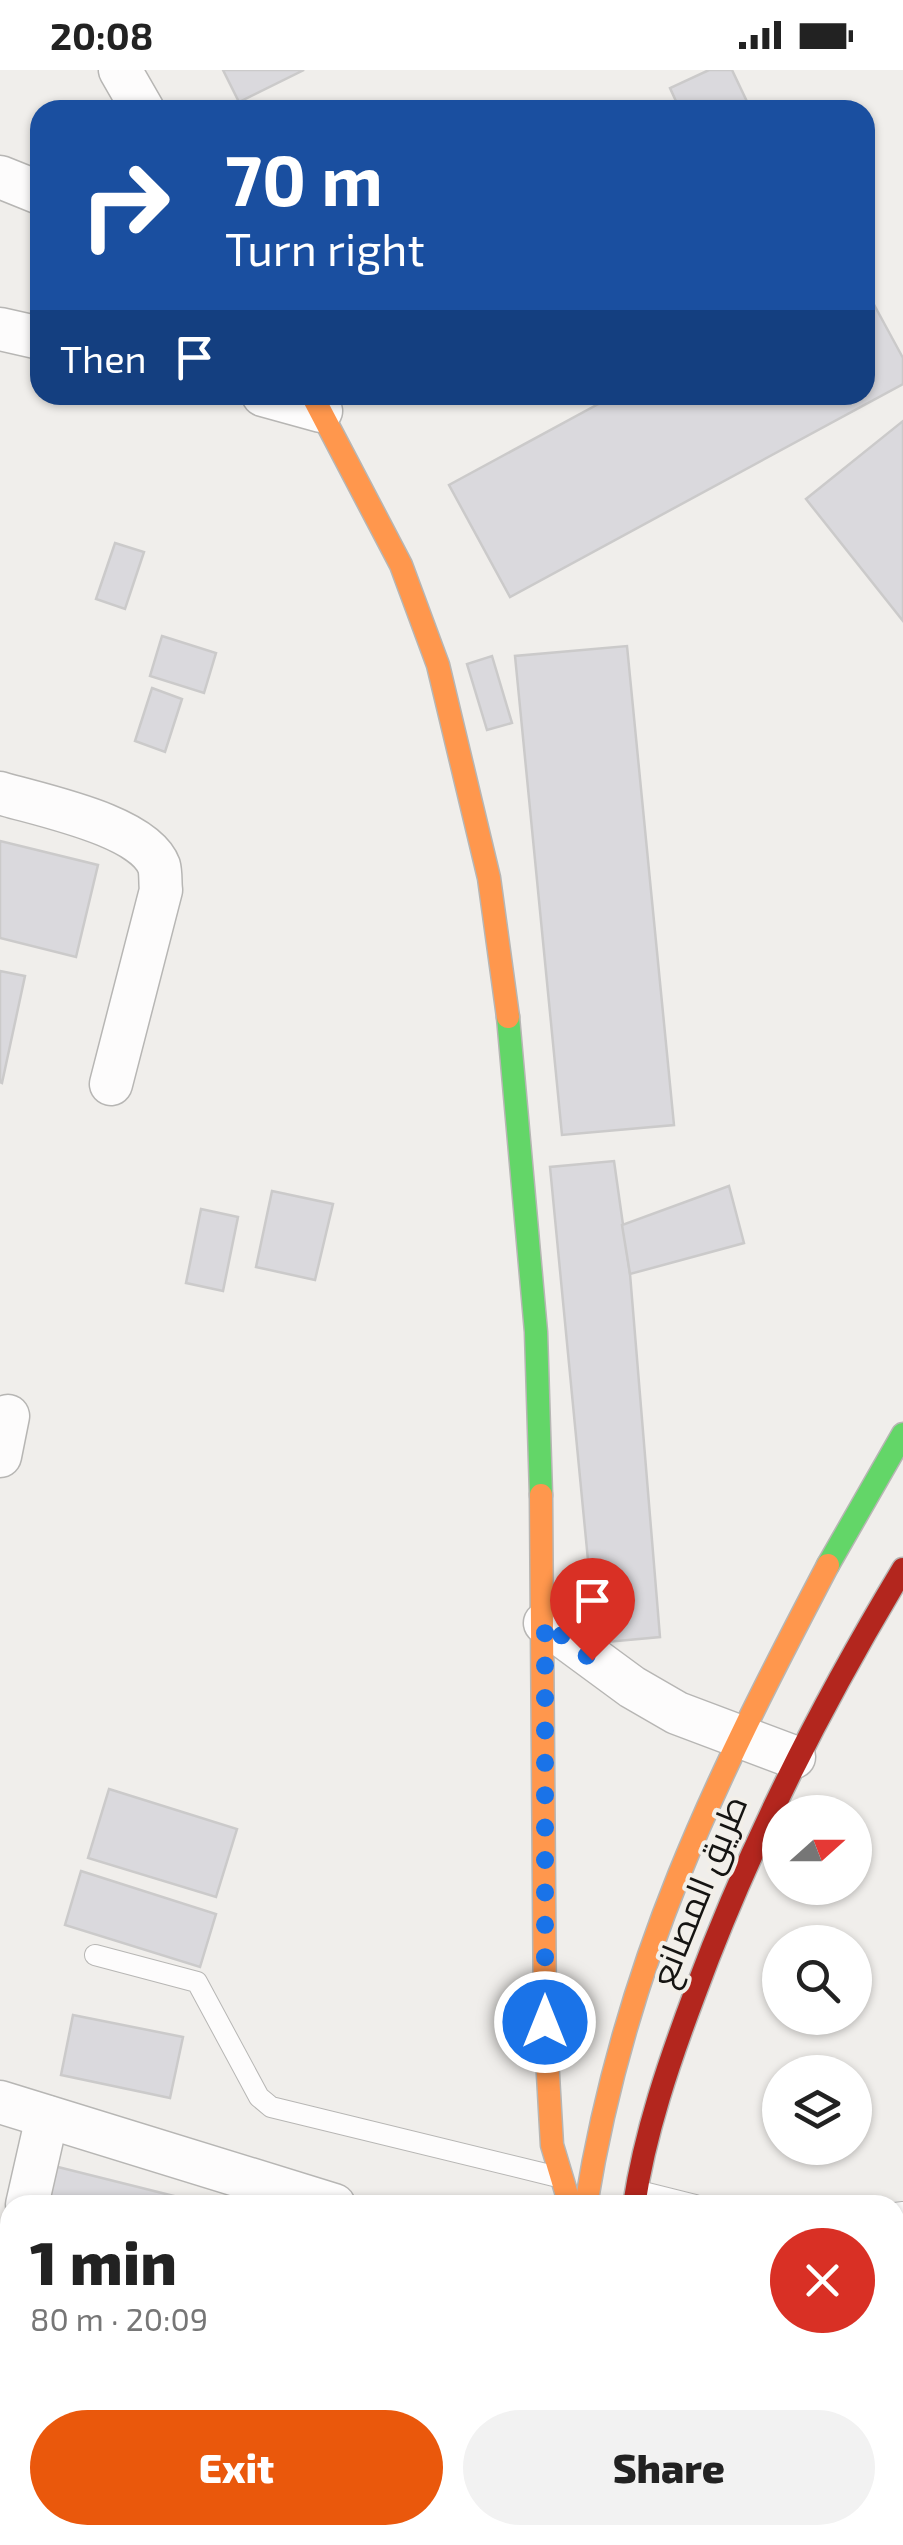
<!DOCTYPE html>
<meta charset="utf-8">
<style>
:root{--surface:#fff;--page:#f2f2f2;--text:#222;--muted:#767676;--accent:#ea580c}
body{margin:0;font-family:"Exo 2",Cairo,sans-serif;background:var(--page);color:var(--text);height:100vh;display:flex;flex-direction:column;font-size:38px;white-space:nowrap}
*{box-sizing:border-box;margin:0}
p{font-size:32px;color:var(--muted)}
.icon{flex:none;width:55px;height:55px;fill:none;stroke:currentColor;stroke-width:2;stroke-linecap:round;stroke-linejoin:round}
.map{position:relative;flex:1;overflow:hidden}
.details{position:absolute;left:0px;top:2125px;width:905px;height:350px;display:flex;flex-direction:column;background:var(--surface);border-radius:30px 30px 0 0;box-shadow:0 2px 8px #0004}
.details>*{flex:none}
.hud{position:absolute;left:30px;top:30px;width:845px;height:305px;border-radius:30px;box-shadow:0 2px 8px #0004;background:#1a4fa0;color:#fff;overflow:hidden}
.needle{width:65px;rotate:69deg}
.controls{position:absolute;left:762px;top:1725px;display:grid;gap:20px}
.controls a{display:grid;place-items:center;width:110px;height:110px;border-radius:50%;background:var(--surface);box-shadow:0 2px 8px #0004;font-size:50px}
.pin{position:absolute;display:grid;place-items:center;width:85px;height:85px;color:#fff;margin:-102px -42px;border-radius:50% 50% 50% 0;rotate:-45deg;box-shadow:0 0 10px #0007}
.pin .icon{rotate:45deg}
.me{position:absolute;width:110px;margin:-55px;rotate:0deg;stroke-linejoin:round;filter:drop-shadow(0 0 8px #0008)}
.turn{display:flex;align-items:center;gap:35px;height:210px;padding:0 30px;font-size:45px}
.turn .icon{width:130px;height:130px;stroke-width:2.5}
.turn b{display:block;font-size:70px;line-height:85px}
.then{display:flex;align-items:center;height:95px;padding:0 30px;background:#0003;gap:20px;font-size:38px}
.round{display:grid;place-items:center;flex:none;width:105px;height:105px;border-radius:52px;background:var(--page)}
.summary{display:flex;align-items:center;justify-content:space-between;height:170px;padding:0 30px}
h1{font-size:60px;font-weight:800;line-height:75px}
.action{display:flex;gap:20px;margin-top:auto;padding:20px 30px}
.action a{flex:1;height:115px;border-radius:60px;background:var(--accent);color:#fff;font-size:40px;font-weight:800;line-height:115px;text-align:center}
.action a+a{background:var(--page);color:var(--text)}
.status{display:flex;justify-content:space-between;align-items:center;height:70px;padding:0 50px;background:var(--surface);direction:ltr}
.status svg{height:28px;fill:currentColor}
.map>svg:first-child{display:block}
.building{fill:#dad9dd;stroke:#cbcaca;stroke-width:2.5}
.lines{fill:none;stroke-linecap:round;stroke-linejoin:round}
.lane-casing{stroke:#b7b6b4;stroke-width:22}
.street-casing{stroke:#b7b6b4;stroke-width:45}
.fast-casing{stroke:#b7b6b4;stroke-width:25}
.slow-casing{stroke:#b7b6b4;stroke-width:25}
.jam-casing{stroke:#b7b6b4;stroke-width:25}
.lane{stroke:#fdfcfc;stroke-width:20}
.street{stroke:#fdfcfc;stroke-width:42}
.fast{stroke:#63d668;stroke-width:22}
.slow{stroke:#ff974d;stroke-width:22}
.jam{stroke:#b3261e;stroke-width:22}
.route{stroke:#1a73e8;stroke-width:18;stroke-dasharray:0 32.4}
.labels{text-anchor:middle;stroke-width:8;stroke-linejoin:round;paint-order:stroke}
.street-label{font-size:35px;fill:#151412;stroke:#f2efe9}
</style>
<div class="status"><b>20:08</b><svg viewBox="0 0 49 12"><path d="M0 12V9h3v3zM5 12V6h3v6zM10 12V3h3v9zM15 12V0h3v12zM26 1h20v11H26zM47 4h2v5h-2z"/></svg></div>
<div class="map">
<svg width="903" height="2475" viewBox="0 0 903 2475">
<rect width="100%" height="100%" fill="#f0eeeb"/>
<g class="building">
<polygon points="223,0 304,0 239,32"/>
<polygon points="709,0 732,0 751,40 680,40 670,18"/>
<polygon points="865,218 903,288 903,314 510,527 449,415 615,325 865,325"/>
<polygon points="903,351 903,551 806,429"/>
<polygon points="115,473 144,482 125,539 96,529"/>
<polygon points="162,566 216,583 204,623 150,606"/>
<polygon points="627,576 674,1055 562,1065 515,586"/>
<polygon points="492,586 512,653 487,660 467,594"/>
<polygon points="152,618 182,629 165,682 135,671"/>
<polygon points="0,771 98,795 76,887 0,868"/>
<polygon points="0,901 25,906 2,1013 0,1012"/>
<polygon points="614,1091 630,1204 660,1567 596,1573 550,1097"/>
<polygon points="729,1116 744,1173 630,1204 622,1155"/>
<polygon points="272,1121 333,1134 315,1210 256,1197"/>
<polygon points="201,1139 238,1147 223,1221 186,1213"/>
<polygon points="109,1719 237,1759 216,1827 88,1788"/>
<polygon points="81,1801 216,1844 200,1897 65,1855"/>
<polygon points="73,1945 183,1967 170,2028 61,2005"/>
<polygon points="54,2096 210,2135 45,2133"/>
</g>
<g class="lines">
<g class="lane-casing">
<g id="lane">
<polyline points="95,1885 197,1912 259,2027 271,2037 554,2106"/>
<polyline points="639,2121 695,2135"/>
<polyline points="895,2143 903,2142"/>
<polyline points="765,2465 772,2475"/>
</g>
</g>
<g class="street-casing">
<g id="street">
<polyline points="120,0 143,40"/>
<polyline points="0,107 40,123"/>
<polyline points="0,259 40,268"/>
<polyline points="263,325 321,341"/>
<path d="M0,723C39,735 144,755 159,796C161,803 160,813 161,820L111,1014"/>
<polyline points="0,1386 8,1346"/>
<polyline points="545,1553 632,1617 677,1643 794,1687"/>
<polyline points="0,2032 334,2135"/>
<polyline points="27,2135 47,2047"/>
<polyline points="0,2217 10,2184"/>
<polyline points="0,2280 10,2284"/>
</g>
</g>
<g class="fast-casing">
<g id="fast">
<polyline points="508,947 536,1262 541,1425"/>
<polyline points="828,1495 903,1364"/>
</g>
</g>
<g class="slow-casing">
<g id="slow">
<polyline points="312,325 401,495 438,595 489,808 508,947"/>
<polyline points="541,1425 545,1952 552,2075 570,2135"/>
<path d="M586,2135C625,1892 715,1710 828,1495"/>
</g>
</g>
<g class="jam-casing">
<g id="jam">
<path d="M634,2135C645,2062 669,1992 695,1923C750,1774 821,1635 903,1499"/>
<polyline points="585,2475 587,2465"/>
</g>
</g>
<use href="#lane" class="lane"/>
<use href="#street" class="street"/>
<use href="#fast" class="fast"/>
<use href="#slow" class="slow"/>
<use href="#jam" class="jam"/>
</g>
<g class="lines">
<polyline class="route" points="545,1952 545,1552 592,1590"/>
</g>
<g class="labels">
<g class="street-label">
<text transform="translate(699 1821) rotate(-68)" y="12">طريق المصانع</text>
</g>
</g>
</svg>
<div class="controls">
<a><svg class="needle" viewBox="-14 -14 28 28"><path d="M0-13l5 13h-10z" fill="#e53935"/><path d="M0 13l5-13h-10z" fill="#767676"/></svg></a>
<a><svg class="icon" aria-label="search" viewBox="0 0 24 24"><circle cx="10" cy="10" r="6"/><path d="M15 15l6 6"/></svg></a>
<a><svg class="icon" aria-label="layers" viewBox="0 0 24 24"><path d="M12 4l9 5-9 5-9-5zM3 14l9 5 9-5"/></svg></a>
</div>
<div class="pin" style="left:592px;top:1590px;background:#d93025"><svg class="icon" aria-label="arrive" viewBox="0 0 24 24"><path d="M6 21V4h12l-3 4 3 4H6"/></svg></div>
<svg class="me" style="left:545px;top:1952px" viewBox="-20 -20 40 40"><circle r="17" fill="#1a73e8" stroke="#fff" stroke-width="3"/><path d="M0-11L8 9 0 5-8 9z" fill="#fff"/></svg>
<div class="hud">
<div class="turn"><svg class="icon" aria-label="right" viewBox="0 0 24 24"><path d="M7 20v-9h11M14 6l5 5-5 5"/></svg><div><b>70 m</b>Turn right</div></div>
<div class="then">Then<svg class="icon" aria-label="arrive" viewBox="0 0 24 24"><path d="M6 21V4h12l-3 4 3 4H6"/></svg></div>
</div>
<section class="details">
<div class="summary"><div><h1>1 min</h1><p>80 m · 20:09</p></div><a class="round" style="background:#d93025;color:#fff"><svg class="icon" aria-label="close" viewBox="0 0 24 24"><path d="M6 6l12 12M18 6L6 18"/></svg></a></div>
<div class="action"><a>Exit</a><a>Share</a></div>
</section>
</div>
